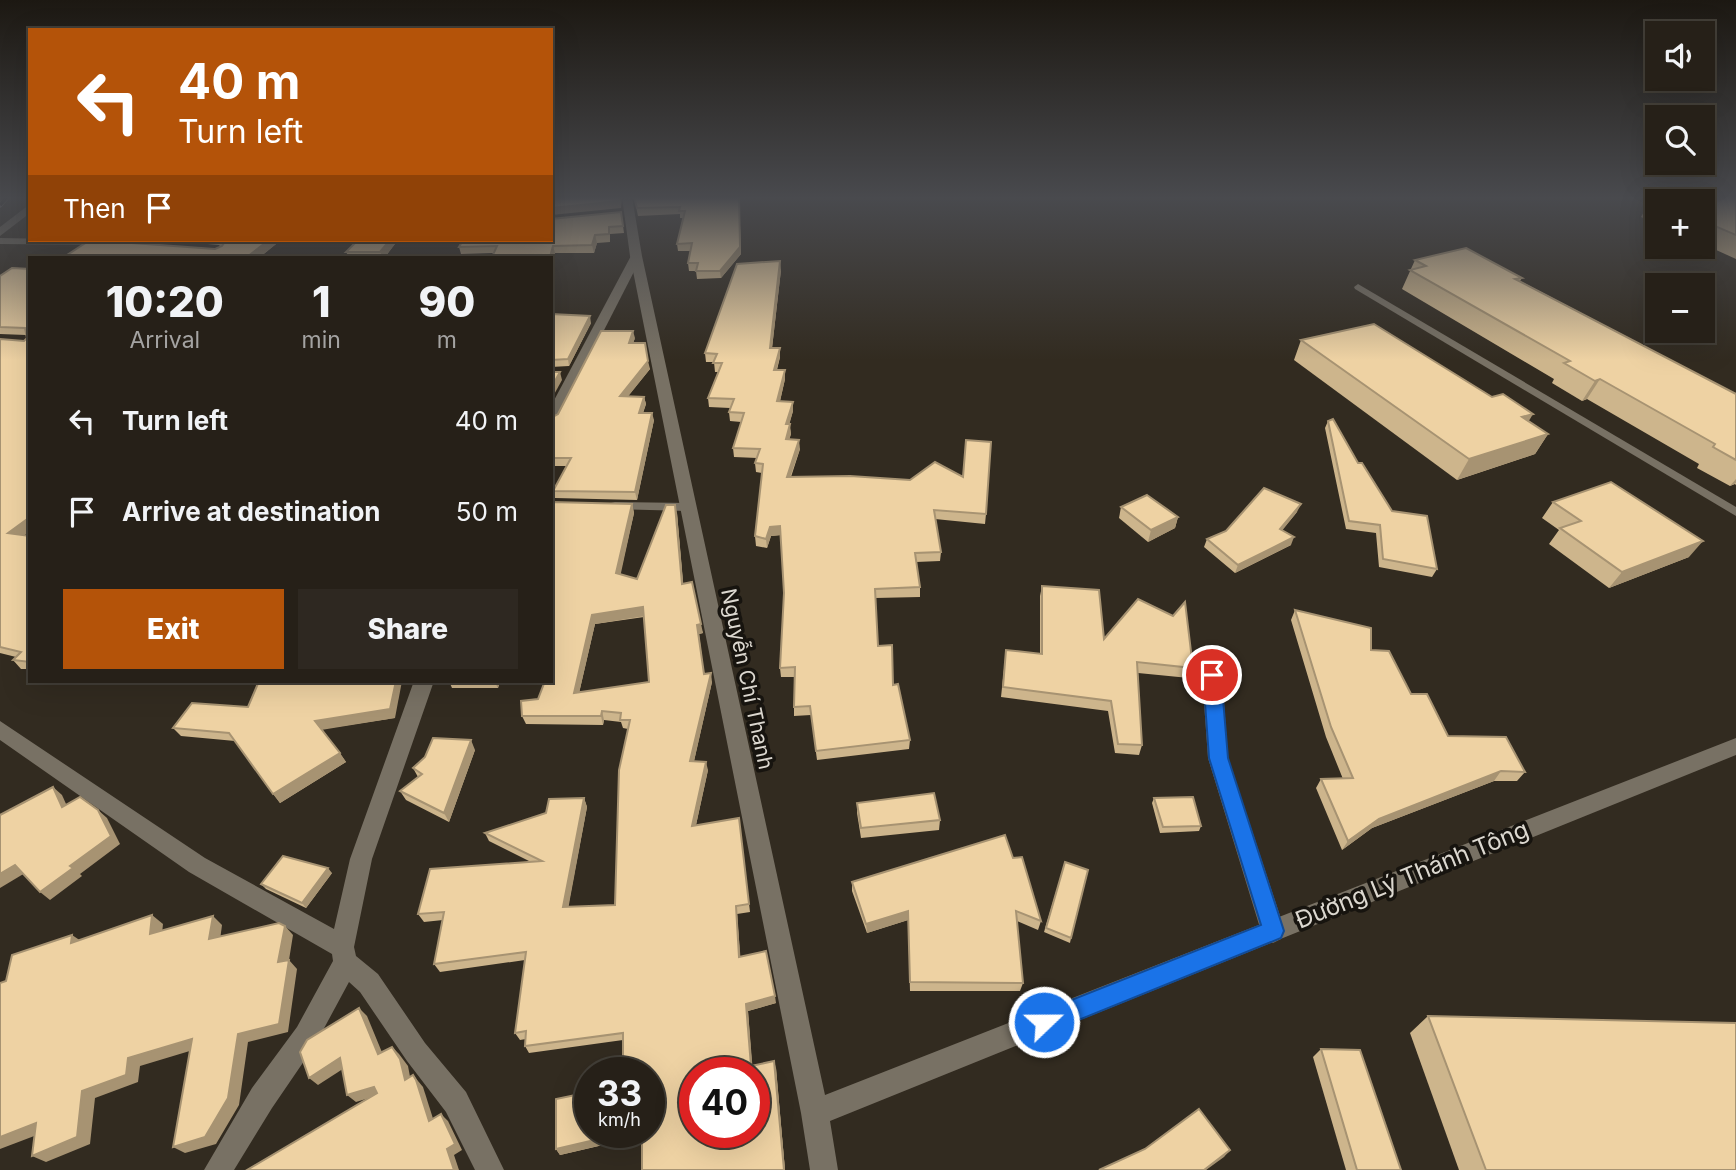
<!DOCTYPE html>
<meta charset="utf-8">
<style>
:root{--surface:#262018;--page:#2e2821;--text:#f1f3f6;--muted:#a4a3a2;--line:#423e37;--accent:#b45309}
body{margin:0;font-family:Inter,sans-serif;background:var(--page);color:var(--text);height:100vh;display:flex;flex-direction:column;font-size:26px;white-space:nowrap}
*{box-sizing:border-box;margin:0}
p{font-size:23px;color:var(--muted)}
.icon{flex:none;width:38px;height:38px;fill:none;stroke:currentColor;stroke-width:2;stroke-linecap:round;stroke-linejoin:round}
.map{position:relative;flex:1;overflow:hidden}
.sheet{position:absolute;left:28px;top:256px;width:525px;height:427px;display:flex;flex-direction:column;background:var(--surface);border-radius:0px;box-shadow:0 7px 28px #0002,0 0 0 2px var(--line)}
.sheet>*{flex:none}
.top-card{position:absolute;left:28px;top:28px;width:525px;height:214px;border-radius:0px;box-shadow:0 7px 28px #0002,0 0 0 2px var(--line);background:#b45309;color:#fff;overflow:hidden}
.tools{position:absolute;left:1645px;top:21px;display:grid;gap:14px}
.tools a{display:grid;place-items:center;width:70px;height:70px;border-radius:0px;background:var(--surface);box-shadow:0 7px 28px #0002,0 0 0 2px var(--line);font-size:35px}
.speed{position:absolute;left:574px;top:1057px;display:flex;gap:14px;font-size:35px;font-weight:700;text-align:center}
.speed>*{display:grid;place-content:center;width:91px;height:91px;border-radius:50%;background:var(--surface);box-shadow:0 7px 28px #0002,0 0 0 2px var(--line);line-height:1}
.speed small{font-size:18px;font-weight:400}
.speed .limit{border:10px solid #d22;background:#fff;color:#111}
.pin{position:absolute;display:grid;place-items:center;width:60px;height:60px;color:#fff;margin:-30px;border:4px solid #fff;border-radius:50%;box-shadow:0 2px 7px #0007}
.me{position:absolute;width:77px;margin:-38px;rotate:68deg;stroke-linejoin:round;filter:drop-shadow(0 0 5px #0008)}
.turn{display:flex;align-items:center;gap:24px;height:147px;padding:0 35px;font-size:32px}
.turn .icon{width:91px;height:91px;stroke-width:2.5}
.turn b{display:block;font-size:49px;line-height:60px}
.then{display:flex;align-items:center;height:66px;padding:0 35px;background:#0003;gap:14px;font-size:26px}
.eta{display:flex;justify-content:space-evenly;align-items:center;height:119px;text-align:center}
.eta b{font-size:42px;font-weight:800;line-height:49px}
.primary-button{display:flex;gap:14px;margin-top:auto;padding:14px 35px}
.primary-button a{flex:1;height:80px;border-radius:0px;background:var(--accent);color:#fff;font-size:28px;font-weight:800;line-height:80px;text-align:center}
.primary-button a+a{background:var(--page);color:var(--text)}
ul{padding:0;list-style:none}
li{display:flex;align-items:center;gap:21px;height:91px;padding:0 35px}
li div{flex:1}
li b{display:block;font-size:26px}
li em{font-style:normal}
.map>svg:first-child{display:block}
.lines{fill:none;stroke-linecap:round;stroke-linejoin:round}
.lane{fill:#787164;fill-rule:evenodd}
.street{fill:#787164;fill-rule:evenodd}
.secondary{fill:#787164;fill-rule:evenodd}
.rail-casing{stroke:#a9a49b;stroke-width:5}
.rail{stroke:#17140f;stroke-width:3.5;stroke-dasharray:10;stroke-linecap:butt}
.wall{fill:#cdb58c;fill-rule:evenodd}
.shaded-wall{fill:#a79372}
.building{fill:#eed2a3;stroke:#a79372;stroke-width:2;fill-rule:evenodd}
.route{fill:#1a73e8;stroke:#114b97;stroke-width:2}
.labels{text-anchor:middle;stroke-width:7;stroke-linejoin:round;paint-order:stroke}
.street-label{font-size:21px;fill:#dcd8d0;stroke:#17140f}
.near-street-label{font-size:24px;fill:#dcd8d0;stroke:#17140f}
</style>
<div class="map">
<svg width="1736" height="1170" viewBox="0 0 1736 1170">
<rect width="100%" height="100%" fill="#322b20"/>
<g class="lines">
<g class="lane">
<polygon points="1358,284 1736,507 1736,516 1355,289 1354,287"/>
<polygon points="615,502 688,503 694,507 688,511 611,509 609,506 611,503"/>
</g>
<g class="street">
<polygon points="30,204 30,213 0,236 0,227"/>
<polygon points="0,238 115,240 117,242 111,245 0,244"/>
<polygon points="632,254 642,256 558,420 551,424 551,406"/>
<polygon points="1212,668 1219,670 1222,675 1228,758 1285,931 1281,939 1273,943 1265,939 1261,931 1208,758 1202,675 1205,670"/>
<polygon points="414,681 434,681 372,859 354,947 356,956 378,974 425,1043 466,1092 504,1170 475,1170 446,1112 407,1061 360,992 349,982 315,1045 272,1108 234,1170 204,1170 252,1088 297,1027 333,961 332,954 189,872 0,740 0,721 205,858 334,929 350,859"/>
</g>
<polygon class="secondary" points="622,197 632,197 642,256 825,1095 1736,738 1736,755 830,1121 838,1170 810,1170 801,1113 630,256"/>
<g class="rail-casing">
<polyline id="rail" points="0,205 7,197"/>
</g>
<use href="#rail" class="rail"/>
</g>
<g class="wall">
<polygon points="634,197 739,197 741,254 721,278 697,279 696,271 689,271 688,263 690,251 678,251 677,244 683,218 680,218 680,214 638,216"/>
<polygon points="1736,197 1736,259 1703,244 1703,201 1657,201 1657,224 1641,217 1651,199"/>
<polygon points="621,212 624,233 610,234 610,242 597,243 594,253 555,253 551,266 551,257 493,253 461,254 459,247"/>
<polygon points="161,240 281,240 260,257 64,257 215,249 221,247 219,245"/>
<polygon points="398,240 385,257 349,257 346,252"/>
<polygon points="1415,260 1522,278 1520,281 1736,394 1736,485 1735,484 1730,486 1697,468 1699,464 1587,399 1582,401 1552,383 1554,379 1402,289"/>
<polygon points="30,269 30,531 24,535 30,536 30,669 21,669 13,660 16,657 0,653 0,339 24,341 27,338 26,335 0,334 0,276"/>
<polygon points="781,270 772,348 780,357 777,370 785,370 785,379 780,401 793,402 793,411 789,424 791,434 789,439 800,449 791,477 986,514 985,524 935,519 941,552 940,561 916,562 920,587 920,597 875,598 878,646 893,685 910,740 909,749 817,760 811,715 794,716 794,677 781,677 780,668 784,593 781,535 771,536 767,548 756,546 755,536 762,473 756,472 755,463 757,458 734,457 733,448 741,422 730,421 729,412 730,408 709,407 708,398 718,372 715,372 714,362 706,362 705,353"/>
<polygon points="551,314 591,323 569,366 551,367"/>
<polygon points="635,338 633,343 650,369 628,396 644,397 646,404 643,413 654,420 637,500 555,498 553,491 567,466 551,466 551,418 558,414"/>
<polygon points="1301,340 1529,421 1548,434 1535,454 1457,480 1294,360"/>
<polygon points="1328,421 1392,511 1437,569 1432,577 1379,567 1376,533 1346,529 1325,428"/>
<polygon points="1553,502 1689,557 1609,588 1549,544 1559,530 1542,518"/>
<path d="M632,504L634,513L620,574L637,579L677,513L683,583L703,633L699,634L704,674L712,682L694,761L708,770L696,825L739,818L750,912L737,914L740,957L776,1003L748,1011L752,1066L776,1068L785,1170H642V1136L560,1155L556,1149L649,1132L623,1040L529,1053L525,1046L526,1039L520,1040L515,1033L525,960L440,972L434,964L443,920L424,922L418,914L531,862L489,841L485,833L546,813L584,798L587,807L568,907L615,905L628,729L623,728L621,722L604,720L603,725L526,724L522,716L538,699ZM644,617L649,682L579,693L595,624Z"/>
<polygon points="1121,507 1178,517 1175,528 1148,542 1119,518"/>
<polygon points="1297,512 1282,530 1291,545 1235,573 1204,547 1207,539"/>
<polygon points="1042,586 1104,639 1193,668 1189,678 1138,673 1142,745 1139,755 1115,753 1108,711 1001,697 1006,650 1040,654 1040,596"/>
<polygon points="1295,610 1371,650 1411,694 1448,736 1525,772 1517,781 1494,781 1372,828 1342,850 1316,788 1321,779 1343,779 1326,737 1291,620"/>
<polygon points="449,681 500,681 498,688 452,688"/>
<polygon points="395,718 322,729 346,762 280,803 235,741 181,736 173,728"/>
<polygon points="475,750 449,822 406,800 400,791 418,777 413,768 425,757"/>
<polygon points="1154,798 1201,826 1199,831 1160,833 1152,803"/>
<polygon points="857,803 940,820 939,830 861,838 857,813"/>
<polygon points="1013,858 1041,921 1038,930 1017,921 1023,983 1020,991 910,991 908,920 867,933 852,891 852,882"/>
<polygon points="1065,862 1071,938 1070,943 1044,932"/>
<polygon points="332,873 306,908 266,889 261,884"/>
<polygon points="1428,1016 1736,1170 1459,1170 1410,1033"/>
<polygon points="1321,1049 1401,1170 1346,1170 1313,1057"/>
</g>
<g class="shaded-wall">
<polygon points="622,197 621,208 551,215 551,208"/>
<polygon points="739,197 741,254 721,278 720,271"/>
<polygon points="595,235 597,243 594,253 592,245"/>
<polygon points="269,240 281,240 260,257 247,257"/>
<polygon points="390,240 398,240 385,257 383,257 380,252"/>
<polygon points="553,246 555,253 551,266 551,257 550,257"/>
<polygon points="780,261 781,270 771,357 770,348"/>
<polygon points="590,316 591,323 569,366 568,359"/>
<polygon points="633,331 635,338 630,351 629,343"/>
<polygon points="780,348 780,357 774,379 774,370"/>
<polygon points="648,361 650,369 622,404 620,396"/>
<polygon points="785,370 785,379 778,410 777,401"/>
<polygon points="560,372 562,380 551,400 551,388"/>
<polygon points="1600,379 1587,399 1582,401 1595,381"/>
<polygon points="644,397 646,404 640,421 639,413"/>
<polygon points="793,402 793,411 787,433 786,424"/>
<polygon points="652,413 654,420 637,500 635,492"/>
<polygon points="1533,414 1521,434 1522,417"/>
<polygon points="790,424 791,434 787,448 786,439"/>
<polygon points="1548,434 1535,454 1457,480 1469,459"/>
<polygon points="799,440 800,449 787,486 787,477"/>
<polygon points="1736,479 1736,483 1730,486"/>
<polygon points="632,504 634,513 619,582 616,573"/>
<polygon points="1301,504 1297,512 1277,537 1280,529"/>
<polygon points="675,505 677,513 684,592 682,584"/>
<polygon points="30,517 30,531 15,542 8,533"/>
<polygon points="1178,517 1175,528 1148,542 1151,530"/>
<polygon points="780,526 781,535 771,536 767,548 766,539 770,527"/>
<polygon points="1294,537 1291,545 1235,573 1238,565"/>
<polygon points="1703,541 1689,557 1609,588 1622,572"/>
<polygon points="643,607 645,616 595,624 577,702 574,693 592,615"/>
<polygon points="701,624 703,633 699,634 697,625"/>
<polygon points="711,673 712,682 692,770 690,761"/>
<polygon points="396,681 402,681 395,718 321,730 315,721"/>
<polygon points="494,681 500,681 498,688"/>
<polygon points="602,711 604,720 603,725 601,716"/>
<polygon points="471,740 475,750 449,822 444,813"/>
<polygon points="340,753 346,762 280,803 273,794"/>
<polygon points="706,762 708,770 694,834 692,826"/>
<polygon points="1501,771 1494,781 1372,828 1342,850 1348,841 1379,819"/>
<polygon points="53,787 62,795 71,815 62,807"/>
<polygon points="584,798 587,807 567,915 563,907"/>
<polygon points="98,810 107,818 120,844 80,874 82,876 50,900 40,892 70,866"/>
<polygon points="15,865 25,873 0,888 0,874"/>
<polygon points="328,868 332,873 306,908 302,903"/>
<polygon points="736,906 737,914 741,964 739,957"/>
<polygon points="908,911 908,920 867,933 866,924"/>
<polygon points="152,915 163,924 161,943 150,934"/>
<polygon points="213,916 222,925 219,948 209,939"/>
<polygon points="285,926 293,935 289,960 297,969 288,1032 248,1042 239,1105 216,1144 185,1153 173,1147 278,962"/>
<polygon points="72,935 84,943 71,943"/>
<polygon points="775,996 776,1003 748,1011 753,1073 751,1066 746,1004"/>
<polygon points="359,1008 367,1016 386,1062 378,1054"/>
<polygon points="192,1039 203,1047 140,1066 138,1082 95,1098 90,1144 46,1162 32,1156 82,1091 128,1058"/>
<polygon points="392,1047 399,1054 408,1066 412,1087 405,1080"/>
<polygon points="340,1058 349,1065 318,1085 309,1078"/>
<polygon points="774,1061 776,1068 785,1170 784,1170"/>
<polygon points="413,1075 423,1087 436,1128 429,1121"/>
<polygon points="374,1087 382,1094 356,1102 347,1095"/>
<polygon points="441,1114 448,1121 462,1150 454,1155 459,1170 454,1170 447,1149"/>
<polygon points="36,1123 50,1130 0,1149 0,1137"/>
<polygon points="629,1132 644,1132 645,1135 560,1155 556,1149"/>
<polygon points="1230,1150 1224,1157 1206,1170 1204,1170"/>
</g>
<g class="building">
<polygon points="551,197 620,197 620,201 551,208"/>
<polygon points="634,197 739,197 740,247 720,271 696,271 698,263 688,263 692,243 677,244 685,211 679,211 680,207 637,208"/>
<polygon points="1665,197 1736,197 1736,235 1703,221 1703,201 1657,202 1651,199"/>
<polygon points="621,212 623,226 609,227 609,234 595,235 592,245 553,246 550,257 492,257 497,246 459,247 463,240 551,240 551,219"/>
<polygon points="90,240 215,249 222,246 224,243 218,240 269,240 247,257 64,257"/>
<polygon points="358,240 390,240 380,252 346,252"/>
<polygon points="1466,248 1522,278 1515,279 1736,394 1736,460 1713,447 1715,444 1600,379 1595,381 1564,363 1570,361 1410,270 1426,266 1415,260"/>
<polygon points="780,261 770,348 780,348 774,370 785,370 777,401 793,402 786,424 790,424 786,439 799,440 787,477 850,476 910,480 935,462 963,477 966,440 991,442 986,514 934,510 941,552 915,553 920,587 875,589 878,646 892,645 893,685 898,684 910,740 816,751 810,706 794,707 795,667 780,668 784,593 780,526 770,527 766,539 755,536 763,464 755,463 760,449 733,448 744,413 729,412 734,399 708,398 722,363 713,363 717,354 705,353 737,264"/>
<polygon points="12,268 30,269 30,517 8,533 30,536 30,662 13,660 21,652 0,647 0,339 24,341 27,338 25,328 0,327 0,276"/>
<polygon points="551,314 590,316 568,359 551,360"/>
<polygon points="1374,324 1492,397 1503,394 1533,414 1522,417 1548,434 1469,459 1301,340"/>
<polygon points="601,331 633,331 629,343 645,343 648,361 620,396 644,397 639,413 652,413 635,492 553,491 571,458 551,458 551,418 558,414"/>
<polygon points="551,372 560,372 551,388"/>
<polygon points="1333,419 1358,463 1362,463 1392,511 1427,516 1437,569 1383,559 1380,525 1349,521 1328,421"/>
<polygon points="1611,482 1703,541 1622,572 1560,528 1581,521 1553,502"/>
<polygon points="1264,488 1301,504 1280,529 1294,537 1238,565 1207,539 1226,531"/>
<polygon points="1147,495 1178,517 1151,530 1121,507"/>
<path d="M551,502L632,504L616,573L637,579L666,505H675L682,584L692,582L701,624L697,625L704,674L711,673L690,761L706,762L692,826L739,818L749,904L736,906L739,957L766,951L775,996L746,1004L751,1066L774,1061L784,1170H642V1132H649V1073H623V1033L525,1046L526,1031L515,1033L526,952L434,964L444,912L418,914L430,869L542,861L485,833L546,813L549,799L584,798L563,907L615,905L619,770L630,720H620L621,713L602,711L601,716H522L521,701L538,699L545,681H551ZM643,607L649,682L574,693L592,615ZM695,1073H754V1132H695Z"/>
<polygon points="1042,586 1099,590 1104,639 1138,599 1173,616 1185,602 1193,668 1137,662 1142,745 1118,744 1111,701 1003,687 1006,650 1042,654"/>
<polygon points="1295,610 1371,628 1371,650 1389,651 1411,694 1427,694 1448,736 1506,737 1525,772 1501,771 1379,819 1348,841 1321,779 1353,778 1331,727"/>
<polygon points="259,681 396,681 390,709 315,721 340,753 273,794 229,733 173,728 192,703 248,707"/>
<polygon points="433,738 471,740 444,813 400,791 422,774 413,768 425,757"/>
<polygon points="53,787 62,807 80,797 98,810 111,836 70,866 73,868 40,892 15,865 0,874 0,815"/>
<polygon points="934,793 940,820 861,828 857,803"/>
<polygon points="1193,797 1201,826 1163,827 1154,798"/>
<polygon points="1005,835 1013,858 1022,857 1041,921 1016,911 1023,983 910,982 908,911 866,924 852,882"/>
<polygon points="283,856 328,868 302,903 261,884"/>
<polygon points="1065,862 1088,870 1071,938 1046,928"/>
<polygon points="152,915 150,934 213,916 209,939 279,923 285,926 278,962 289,960 279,1024 238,1034 228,1098 205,1137 173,1147 192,1039 128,1058 126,1075 82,1091 77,1137 32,1156 36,1123 0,1137 0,983 6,981 12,955 72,935 71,943"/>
<polygon points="359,1008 378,1054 392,1047 400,1059 405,1080 413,1075 416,1080 429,1121 441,1114 455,1144 447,1149 454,1170 247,1170 377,1093 374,1087 347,1095 340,1058 309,1078 300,1052 307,1040"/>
<polygon points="1428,1016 1736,1023 1736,1170 1486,1170"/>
<polygon points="1321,1049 1360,1050 1401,1170 1357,1170"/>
<polygon points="590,1092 590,1132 629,1132 556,1149 556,1099"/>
<polygon points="1199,1109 1230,1150 1204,1170 1099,1170 1145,1149"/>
</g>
<linearGradient id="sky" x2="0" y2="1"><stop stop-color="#1c1812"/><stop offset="0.55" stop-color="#494a4e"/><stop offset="1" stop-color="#494a4e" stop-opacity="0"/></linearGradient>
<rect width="1736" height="360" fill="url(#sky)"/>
<polygon class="route" points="1212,668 1221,675 1228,758 1284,931 1281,938 1044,1034 1036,1030 1033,1022 1036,1014 1261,925 1209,758 1203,675"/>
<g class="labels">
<g class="street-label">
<text transform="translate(747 679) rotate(78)" y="7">Nguyễn Chí Thanh</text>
</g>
<g class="near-street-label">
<text transform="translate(1412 875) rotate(-22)" y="8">Đường Lý Thánh Tông</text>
</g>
</g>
</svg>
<div class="tools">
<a><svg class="icon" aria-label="sound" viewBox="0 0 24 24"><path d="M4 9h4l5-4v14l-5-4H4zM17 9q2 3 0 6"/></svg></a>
<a><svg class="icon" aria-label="search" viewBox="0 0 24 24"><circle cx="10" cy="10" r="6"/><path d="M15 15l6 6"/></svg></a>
<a>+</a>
<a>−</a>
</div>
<div class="speed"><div>33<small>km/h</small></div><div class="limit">40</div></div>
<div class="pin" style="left:1212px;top:675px;background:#d93025"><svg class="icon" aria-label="arrive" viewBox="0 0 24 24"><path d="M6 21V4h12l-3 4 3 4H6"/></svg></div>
<svg class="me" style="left:1044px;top:1022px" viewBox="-20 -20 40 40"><circle r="17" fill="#1a73e8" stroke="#fff" stroke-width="3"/><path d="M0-11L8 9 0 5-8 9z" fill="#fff"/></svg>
<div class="top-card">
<div class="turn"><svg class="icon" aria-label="left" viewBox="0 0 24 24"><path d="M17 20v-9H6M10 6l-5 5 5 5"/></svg><div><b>40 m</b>Turn left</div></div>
<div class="then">Then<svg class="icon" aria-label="arrive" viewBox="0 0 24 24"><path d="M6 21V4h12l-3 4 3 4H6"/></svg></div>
</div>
<section class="sheet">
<div class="eta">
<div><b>10:20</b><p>Arrival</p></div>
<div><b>1</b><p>min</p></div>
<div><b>90</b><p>m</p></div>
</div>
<ul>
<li><svg class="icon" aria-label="left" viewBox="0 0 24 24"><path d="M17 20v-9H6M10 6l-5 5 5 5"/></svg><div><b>Turn left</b></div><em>40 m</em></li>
<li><svg class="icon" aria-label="arrive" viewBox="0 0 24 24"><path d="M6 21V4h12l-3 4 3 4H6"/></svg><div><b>Arrive at destination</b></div><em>50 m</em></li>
</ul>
<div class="primary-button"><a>Exit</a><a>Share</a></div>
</section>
</div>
